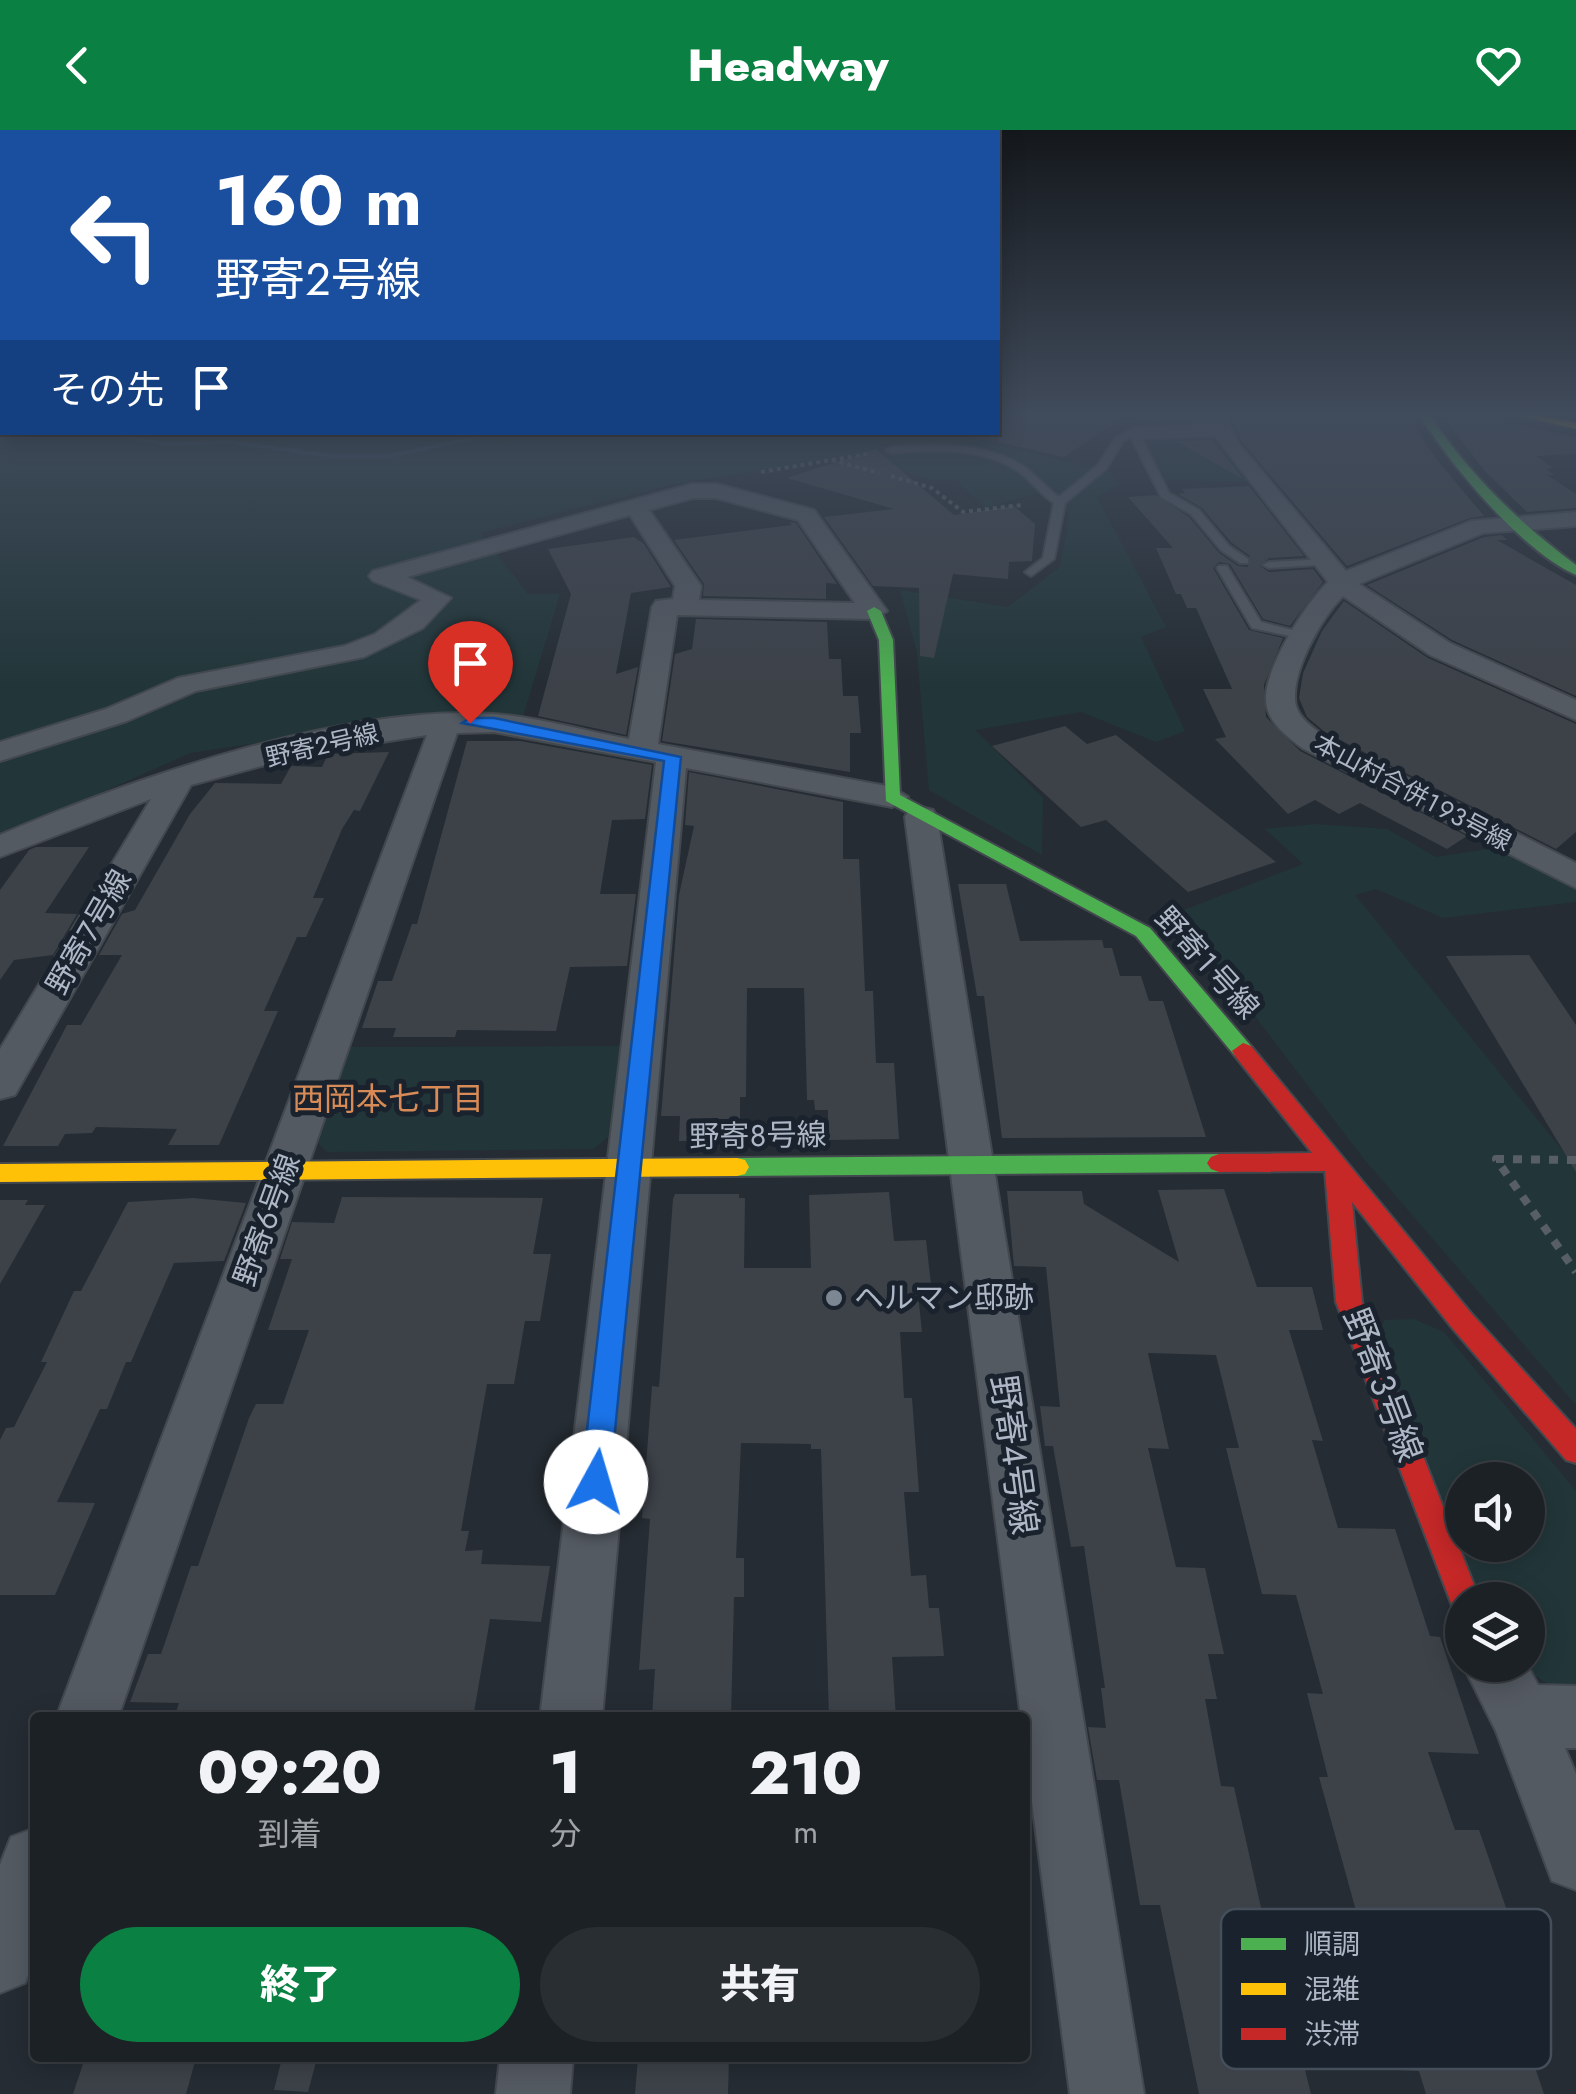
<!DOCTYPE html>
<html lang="ja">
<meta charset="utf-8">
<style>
:root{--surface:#1c2126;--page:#292e32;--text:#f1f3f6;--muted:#a0a3a7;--line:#3a3e43;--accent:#0b8043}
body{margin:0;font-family:Jost,"Noto Sans JP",sans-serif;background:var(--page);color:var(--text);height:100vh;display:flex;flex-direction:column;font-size:38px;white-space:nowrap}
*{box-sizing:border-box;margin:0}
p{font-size:32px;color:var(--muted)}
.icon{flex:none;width:55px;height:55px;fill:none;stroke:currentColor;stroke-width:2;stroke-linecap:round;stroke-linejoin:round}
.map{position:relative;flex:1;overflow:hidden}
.side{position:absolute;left:30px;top:1582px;width:1000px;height:350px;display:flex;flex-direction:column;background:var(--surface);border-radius:10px;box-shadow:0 5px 25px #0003,0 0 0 2px var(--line)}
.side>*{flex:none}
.banner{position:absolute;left:0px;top:0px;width:1000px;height:305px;box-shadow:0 5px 25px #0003,0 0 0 2px var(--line);background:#1a4fa0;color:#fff;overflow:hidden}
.tools{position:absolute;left:1445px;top:1332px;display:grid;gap:20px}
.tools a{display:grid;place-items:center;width:100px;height:100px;border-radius:50%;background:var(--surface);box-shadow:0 5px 25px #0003,0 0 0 2px var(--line);font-size:50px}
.pin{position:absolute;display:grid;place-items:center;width:85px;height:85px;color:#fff;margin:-102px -42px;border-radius:50% 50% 50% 0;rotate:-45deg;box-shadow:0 0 10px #0007}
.pin .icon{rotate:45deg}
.me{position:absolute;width:110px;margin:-55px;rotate:6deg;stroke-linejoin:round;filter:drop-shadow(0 0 8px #0008)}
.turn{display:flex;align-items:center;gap:35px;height:210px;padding:0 50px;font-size:45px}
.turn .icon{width:130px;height:130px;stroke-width:2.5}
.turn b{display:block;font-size:70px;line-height:85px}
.then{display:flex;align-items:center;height:95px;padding:0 50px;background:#0003;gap:20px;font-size:38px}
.eta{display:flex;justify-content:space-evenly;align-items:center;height:170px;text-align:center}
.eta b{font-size:60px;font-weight:800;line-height:70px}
.action{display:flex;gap:20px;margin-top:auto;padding:20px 50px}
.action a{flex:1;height:115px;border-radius:60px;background:var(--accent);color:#fff;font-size:40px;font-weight:800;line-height:115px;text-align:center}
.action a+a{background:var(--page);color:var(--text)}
header{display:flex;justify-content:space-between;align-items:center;height:130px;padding:0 50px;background:var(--accent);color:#fff;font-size:45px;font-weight:800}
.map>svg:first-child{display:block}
.green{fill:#223639;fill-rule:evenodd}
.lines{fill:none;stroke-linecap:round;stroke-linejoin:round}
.stream{fill:#31445d;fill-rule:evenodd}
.building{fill:#3d4249}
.lane-casing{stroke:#42484e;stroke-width:4}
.street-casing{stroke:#42484e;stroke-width:4}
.fast-casing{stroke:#42484e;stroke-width:4}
.slow-casing{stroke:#42484e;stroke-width:4}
.jam-casing{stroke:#42484e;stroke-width:4}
.path-far1{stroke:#585e65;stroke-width:4;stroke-dasharray:4 4;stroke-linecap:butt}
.path{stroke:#585e65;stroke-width:8;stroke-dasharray:9 9;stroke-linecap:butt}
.lane{fill:#545a62;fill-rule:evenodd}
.street{fill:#545a62;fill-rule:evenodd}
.fast{fill:#4caf50;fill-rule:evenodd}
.slow{fill:#ffc107;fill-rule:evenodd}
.jam{fill:#c62828;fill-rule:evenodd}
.route{fill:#1a73e8;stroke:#114b97;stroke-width:2.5}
.poi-dot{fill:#7d8693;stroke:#19222d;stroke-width:4}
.labels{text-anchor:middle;stroke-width:10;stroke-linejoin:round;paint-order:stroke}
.far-street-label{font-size:25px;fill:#adb7c6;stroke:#19222d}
.street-label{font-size:30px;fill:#adb7c6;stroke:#19222d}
.poi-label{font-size:30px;fill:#adb7c6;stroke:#19222d;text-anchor:start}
.neighbourhood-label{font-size:32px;fill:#d88b56;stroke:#19222d}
.near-street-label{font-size:35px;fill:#adb7c6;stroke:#19222d}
.key{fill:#19222d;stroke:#454f5b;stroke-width:2.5}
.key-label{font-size:28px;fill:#adb7c6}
</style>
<header><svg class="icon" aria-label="back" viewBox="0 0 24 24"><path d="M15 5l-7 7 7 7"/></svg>Headway<svg class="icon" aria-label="heart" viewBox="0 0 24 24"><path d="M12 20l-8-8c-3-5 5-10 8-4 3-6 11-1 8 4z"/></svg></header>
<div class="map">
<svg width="1576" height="1964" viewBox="0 0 1576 1964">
<rect width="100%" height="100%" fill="#252c33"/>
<g class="green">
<polygon points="0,281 2,302 945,302 1111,342 1118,355 1097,367 1166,497 1141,507 1185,601 1156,612 1081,582 975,600 1043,668 1042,725 929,660 917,523 900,460 1008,477 1060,437 1069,385 1055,358 985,378 956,350 931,350 852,326 674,354 481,403 528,464 560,464 522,590 438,585 190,623 0,708"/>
<polygon points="1216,303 1253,352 1165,350 1139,305"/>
<polygon points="1315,694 1387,699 1436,727 1495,718 1576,759 1576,772 1443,788 1376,759 1355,765 1576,1037 1576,1275 1364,1029 1176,783 1303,734 1265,699"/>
<polygon points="621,916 608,1007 594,1019 327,1022 314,1009 348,917"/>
<path d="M1414,1189L1444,1202L1576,1361V1556H1551L1518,1535H1528V1470H1481L1376,1207L1385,1190ZM1462,1350H1528V1415H1462Z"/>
</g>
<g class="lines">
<g class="stream">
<polygon points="2,294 2,298 0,299 0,295"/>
<polygon points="88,302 105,302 166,312 231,310 332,324 390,324 493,302 507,302 390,328 332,328 231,314 166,316"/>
</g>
</g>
<g class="building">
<polygon points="998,281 1207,281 1206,290 1144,293 1128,284 1064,327 998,312"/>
<polygon points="1234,281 1405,281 1436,329 1484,386 1470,388 1347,436 1242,312 1233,293"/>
<polygon points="1439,281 1487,281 1494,290 1576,307 1576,324 1536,326 1553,338 1546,339 1554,345 1547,345 1576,364 1576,378 1527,382 1484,340"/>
<polygon points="1213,310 1244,350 1176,311"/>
<polygon points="876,319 954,385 1014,376 1035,394 1032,431 1009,432 1008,449 953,444 934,528 920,526 919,458 873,456 824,387 894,379 787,348"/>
<polygon points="1249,356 1304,426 1269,428 1260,436 1269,442 1313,439 1323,452 1290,496 1263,489 1230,434 1219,432 1213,438 1249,500 1283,508 1264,555 1266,587 1300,621 1467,706 1447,719 1360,673 1339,684 1315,670 1288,684 1215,609 1226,607 1203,559 1232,559 1196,478 1187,478 1181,464 1176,464 1156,418 1173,418 1128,367 1156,365 1189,387 1219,423 1238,436 1248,437 1250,426 1232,413 1202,378 1178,364 1185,363 1182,359"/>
<polygon points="789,392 796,393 837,454 826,453 826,469 703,466 704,454 674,410 792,395"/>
<polygon points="1502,405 1507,410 1497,410 1576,455 1576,566 1452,510 1367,455 1484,407"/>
<polygon points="634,407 644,414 671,457 631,463 616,544 638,537 626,605 538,586 571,464 548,419"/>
<polygon points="1344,471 1428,528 1576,594 1576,702 1556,719 1326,603 1307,587 1299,568 1303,543 1322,501"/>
<polygon points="696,489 827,492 829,529 841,529 843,566 858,566 861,603 850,603 850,642 662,611 675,524 692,519"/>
<polygon points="1065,596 1087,614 1116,605 1276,732 1188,762 1106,690 1081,697 992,616"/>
<polygon points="467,611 520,611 652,635 645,689 612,690 600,764 636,764 627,836 570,837 556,901 457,900 455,907 393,907 396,898 362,898 378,851 392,851 412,794 417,794"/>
<polygon points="389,622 360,681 354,680 342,699 313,768 324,768 306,807 297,807 264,881 278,881 219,1015 168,1015 177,999 96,997 92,1003 65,1004 58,1016 3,1016 67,895 81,895 122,825 99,825 122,784 135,780 190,684 215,653 281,654 291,636 322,637 328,624"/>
<polygon points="689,642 843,672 843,729 859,729 865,861 873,861 876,933 894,933 899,1009 828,1010 828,980 815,980 814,970 807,970 804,858 747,858 746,967 740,967 740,1010 679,1011 680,986 661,986 679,765 694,696 685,695"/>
<polygon points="36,717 89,717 45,783 77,784 53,825 14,830 0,850 0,760 29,720"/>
<polygon points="958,754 1006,754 1020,811 1102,810 1104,818 1112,818 1120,846 1141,846 1149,871 1163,871 1206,1007 1002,1008 984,866 977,866"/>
<polygon points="1529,825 1576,895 1576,1042 1446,826"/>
<polygon points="1224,1059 1257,1157 1312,1157 1323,1200 1289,1200 1323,1311 1312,1310 1338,1398 1395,1399 1430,1506 1440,1507 1479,1624 1428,1622 1455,1700 1479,1700 1520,1818 1495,1819 1544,1964 1426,1964 1419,1941 1400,1940 1319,1647 1328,1647 1307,1563 1323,1564 1296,1465 1262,1464 1226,1318 1239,1318 1216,1225 1148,1223 1169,1319 1148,1318 1176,1437 1205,1438 1224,1524 1208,1524 1217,1569 1205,1569 1221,1656 1234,1657 1264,1791 1268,1791 1311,1964 1199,1964 1160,1775 1140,1775 1119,1650 1097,1650 1088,1597 1106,1598 1101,1558 1105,1558 1084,1416 1071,1417 1053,1316 1045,1316 1040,1276 1060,1277 1046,1137 1014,1136 1007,1061 1082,1061 1084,1074 1179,1132 1158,1060"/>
<polygon points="889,1062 894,1111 926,1110 931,1154 917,1154 922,1202 900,1202 904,1268 912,1268 919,1362 904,1362 911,1446 926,1445 929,1478 939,1478 944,1526 892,1527 896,1588 829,1588 821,1319 811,1319 811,1314 741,1313 736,1428 744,1428 744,1467 734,1467 731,1588 652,1588 655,1539 639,1540 650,1389 642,1388 652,1256 659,1257 673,1069 675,1064 739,1064 739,1068 745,1068 744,1138 811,1138 809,1065"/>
<polygon points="342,1067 543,1068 533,1124 551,1124 540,1191 525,1191 514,1254 487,1254 461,1401 469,1401 465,1421 483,1420 481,1434 550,1436 541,1492 490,1489 473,1588 174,1588 179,1573 130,1572 148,1524 161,1524 191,1436 198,1436 249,1288 256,1274 283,1274 309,1200 268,1200 292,1129 280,1129 292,1092 334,1093"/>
<polygon points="193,1068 246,1073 224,1131 174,1133 131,1232 126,1232 107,1279 100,1279 57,1372 95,1373 55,1465 0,1465 0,1310 6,1298 14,1297 47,1232 41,1232 74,1161 81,1161 128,1072"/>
<polygon points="0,1070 28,1070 25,1075 45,1075 0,1154"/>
<polygon points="85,1928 196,1928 186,1964 73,1964"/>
<polygon points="282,1928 317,1928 308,1962 274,1960"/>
<polygon points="638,1928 729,1928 728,1964 635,1964"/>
</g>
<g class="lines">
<g class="lane-casing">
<g id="lane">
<path d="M1131,301L1139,303L1169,363L1199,380L1229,416L1248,429V433H1240L1221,420L1191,384L1161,367L1131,307L1123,311L1106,339L1065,373L1054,429L1031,446L1025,442L1043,428L1054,373C1040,364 1031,351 1018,341C982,317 932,320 891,323L886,320L891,317C934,314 985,312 1023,336C1037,345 1046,358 1059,367L1098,335L1116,307Z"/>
<polygon points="1327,429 1333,432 1331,434 1269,438 1263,435 1269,432"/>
<polygon points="1219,436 1227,436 1261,492 1308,504 1308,510 1252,498 1217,438"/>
</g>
</g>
<g class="street-casing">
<g id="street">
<path d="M1211,281H1231L1229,294L1239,314L1346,441L1471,391L1576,382V396L1483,403L1359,454L1450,513L1576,570V590L1430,525L1343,466C1322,487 1294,537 1295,568C1295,586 1311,596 1324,606L1576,733V758L1302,618C1287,606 1266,592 1266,569C1265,537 1306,473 1328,452L1215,306L1134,309L1124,303L1134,297L1209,294Z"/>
<path d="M692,354H717L814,380L887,481L874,489L677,485L658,614L892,657L908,667L892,677L686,638L602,1588H540L656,632L494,602L457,603L118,1588H56L427,605L306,624L191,655L15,965L0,969V919L151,669L0,727V705C136,647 346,574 494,584C538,587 585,601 629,609L652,477L656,471L673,469L675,456L630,385L407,447L451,468L423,498L364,527L196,561L127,591L0,631V612L106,579L178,548L344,516L375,504L421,470L373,451L369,446L373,441ZM693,368H716L798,390L855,473L699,470L701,456L649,380Z"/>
<polygon points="921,677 933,680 937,687 1144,1964 1070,1964 1025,1618 1025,1588 1021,1588 905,687 909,680"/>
<polygon points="1463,1535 1527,1535 1538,1555 1576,1556 1576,1618 1565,1618 1576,1644 1576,1760 1552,1751 1496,1601"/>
<polygon points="35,1698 35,1828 25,1853 0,1863 0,1735 11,1707"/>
<polygon points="500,1928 573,1928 570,1964 496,1964"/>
</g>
</g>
<g class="fast-casing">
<g id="fast">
<path d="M1417,281H1427C1467,342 1517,391 1576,435V445C1522,422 1447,331 1417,281Z"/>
<polygon points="874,477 881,481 893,510 900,665 1150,798 1251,916 1254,921 1251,926 1235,926 1136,806 886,671 879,510 867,481"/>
<polygon points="1219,1024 1227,1027 1231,1033 1227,1039 1219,1042 737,1046 729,1044 725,1037 729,1030 737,1028"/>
</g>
</g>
<g class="slow-casing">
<g id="slow">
<polygon points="1499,281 1518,281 1576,293 1576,299"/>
<polygon points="737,1028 745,1030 749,1037 745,1044 737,1046 0,1052 0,1034"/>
</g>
</g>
<g class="jam-casing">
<polygon id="jam" points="1243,913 1251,916 1471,1183 1576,1299 1576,1333 1566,1330 1453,1199 1352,1072 1362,1172 1480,1470 1462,1470 1462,1484 1454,1481 1450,1470 1336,1172 1325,1041 1219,1042 1211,1039 1207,1033 1211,1027 1219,1024 1312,1023 1235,926 1232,921"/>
</g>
<g class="path-far1">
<polyline points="832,330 879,343"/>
<polyline points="761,342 867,324"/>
<polyline points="891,346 932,358 963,382 1022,375"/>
</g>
<polyline class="path" points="1576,1030 1496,1029 1576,1142"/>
<use href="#lane" class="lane"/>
<use href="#street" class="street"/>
<use href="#fast" class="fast"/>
<use href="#slow" class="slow"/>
<use href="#jam" class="jam"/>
</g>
<linearGradient id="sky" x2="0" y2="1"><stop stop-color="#14181c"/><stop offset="0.51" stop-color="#404b5b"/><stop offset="1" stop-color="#404b5b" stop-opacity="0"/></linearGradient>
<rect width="1576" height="556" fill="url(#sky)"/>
<polygon class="route" points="494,588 681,627 610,1352 606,1362 596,1366 585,1362 581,1352 664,631 462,593 470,588"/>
<circle class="poi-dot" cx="834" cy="1168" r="10"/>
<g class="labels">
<g class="far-street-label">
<text transform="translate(322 615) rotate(-13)" y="9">野寄２号線</text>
<text transform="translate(1413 662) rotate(28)" y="9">本山村合併１９３号線</text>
</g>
<g class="street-label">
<text transform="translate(89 802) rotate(-60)" y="10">野寄７号線</text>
<text transform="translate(1207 833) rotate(48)" y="10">野寄１号線</text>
<text transform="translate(758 1006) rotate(-1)" y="10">野寄８号線</text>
<text transform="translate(267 1090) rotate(-70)" y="10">野寄６号線</text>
</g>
<g class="poi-label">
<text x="854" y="1178">ヘルマン邸跡</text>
</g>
<g class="neighbourhood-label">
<text x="388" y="980">西岡本七丁目</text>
</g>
<g class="near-street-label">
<text transform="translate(1383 1255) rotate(69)" y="12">野寄３号線</text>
<text transform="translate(1014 1325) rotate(82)" y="12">野寄４号線</text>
</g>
</g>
<rect x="1221" y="1779" width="330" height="160" rx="15" class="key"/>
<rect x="1241" y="1808" width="45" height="12" fill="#4caf50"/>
<rect x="1241" y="1853" width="45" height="12" fill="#ffc107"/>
<rect x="1241" y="1898" width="45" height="12" fill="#c62828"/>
<g class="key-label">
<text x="1304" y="1824">順調</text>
<text x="1304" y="1869">混雑</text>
<text x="1304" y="1914">渋滞</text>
</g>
</svg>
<div class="tools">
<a><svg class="icon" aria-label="sound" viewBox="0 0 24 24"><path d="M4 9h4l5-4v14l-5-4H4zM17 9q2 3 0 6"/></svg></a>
<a><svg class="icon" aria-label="layers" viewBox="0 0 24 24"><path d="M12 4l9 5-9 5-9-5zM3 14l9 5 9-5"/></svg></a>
</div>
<div class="pin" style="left:470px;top:593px;background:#d93025"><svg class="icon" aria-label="arrive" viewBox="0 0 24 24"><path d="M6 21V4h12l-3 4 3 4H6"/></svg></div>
<svg class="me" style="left:596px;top:1352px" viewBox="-20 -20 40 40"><circle r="19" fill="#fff"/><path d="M0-13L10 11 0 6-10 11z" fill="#1a73e8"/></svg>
<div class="banner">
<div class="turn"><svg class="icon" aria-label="left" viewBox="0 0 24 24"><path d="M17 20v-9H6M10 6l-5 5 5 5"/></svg><div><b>160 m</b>野寄２号線</div></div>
<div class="then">その先<svg class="icon" aria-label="arrive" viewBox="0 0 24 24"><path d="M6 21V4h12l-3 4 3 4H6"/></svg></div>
</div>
<section class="side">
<div class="eta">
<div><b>09:20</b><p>到着</p></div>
<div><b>1</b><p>分</p></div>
<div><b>210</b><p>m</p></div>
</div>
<div class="action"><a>終了</a><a>共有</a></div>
</section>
</div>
